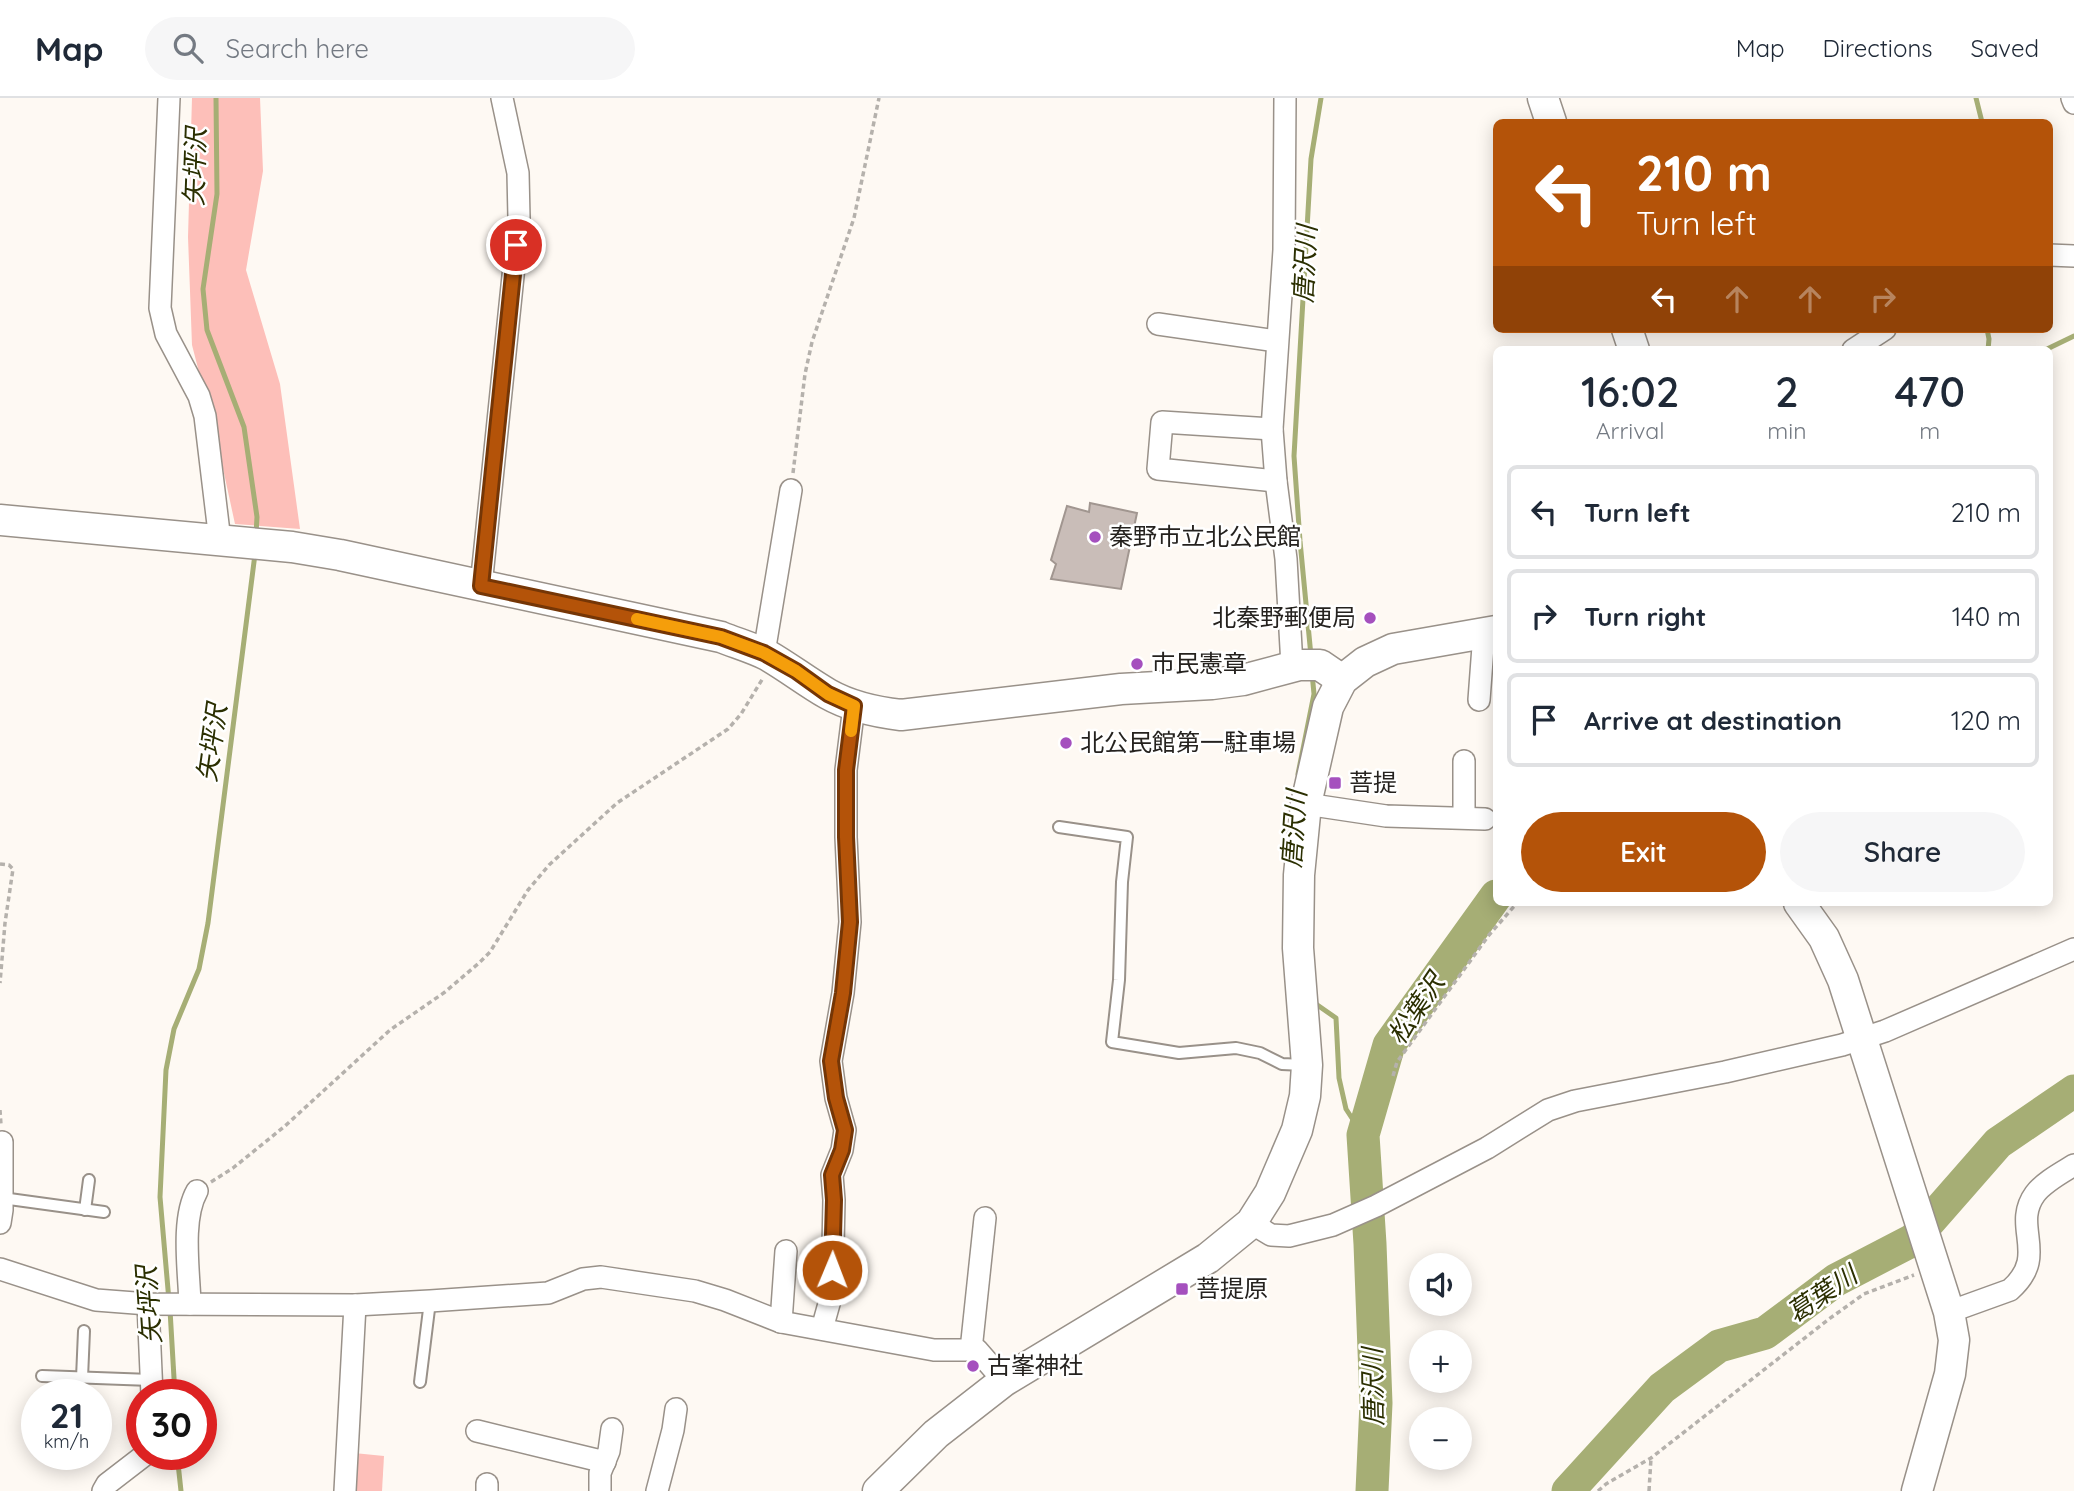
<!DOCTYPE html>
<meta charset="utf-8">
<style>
:root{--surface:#fff;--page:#f6f6f7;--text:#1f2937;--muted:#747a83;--line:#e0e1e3;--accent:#b45309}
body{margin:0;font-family:Quicksand,"Noto Sans JP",sans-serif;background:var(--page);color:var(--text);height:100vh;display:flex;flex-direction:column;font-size:26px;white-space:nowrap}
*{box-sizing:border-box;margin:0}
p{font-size:23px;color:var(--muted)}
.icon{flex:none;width:38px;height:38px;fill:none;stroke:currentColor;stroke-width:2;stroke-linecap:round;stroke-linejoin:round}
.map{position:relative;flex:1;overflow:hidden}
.drawer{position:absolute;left:1493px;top:248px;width:560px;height:560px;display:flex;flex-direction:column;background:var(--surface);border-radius:10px;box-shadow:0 4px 18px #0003}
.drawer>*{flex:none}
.banner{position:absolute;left:1493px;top:21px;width:560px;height:214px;border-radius:10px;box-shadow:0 4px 18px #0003;background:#b45309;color:#fff;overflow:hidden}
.controls{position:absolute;left:1409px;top:1155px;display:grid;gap:14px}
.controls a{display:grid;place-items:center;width:63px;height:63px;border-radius:50%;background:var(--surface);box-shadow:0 4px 18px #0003;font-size:35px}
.speed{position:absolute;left:21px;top:1281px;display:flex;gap:14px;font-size:35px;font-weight:700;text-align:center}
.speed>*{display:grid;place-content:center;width:91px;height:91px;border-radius:50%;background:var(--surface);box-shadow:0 4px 18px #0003;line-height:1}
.speed small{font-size:18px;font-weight:400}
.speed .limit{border:10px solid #d22;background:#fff;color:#111}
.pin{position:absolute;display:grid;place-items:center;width:60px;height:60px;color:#fff;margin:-30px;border:4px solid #fff;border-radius:50%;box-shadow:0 2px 7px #0007}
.me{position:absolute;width:77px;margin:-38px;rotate:1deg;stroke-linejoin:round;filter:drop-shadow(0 0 5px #0008)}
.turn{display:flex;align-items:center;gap:24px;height:147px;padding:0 28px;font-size:32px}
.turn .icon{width:91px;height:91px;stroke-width:2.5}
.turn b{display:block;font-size:49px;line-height:60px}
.lanes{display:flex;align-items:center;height:66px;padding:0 28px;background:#0003;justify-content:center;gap:35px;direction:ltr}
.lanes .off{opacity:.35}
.eta{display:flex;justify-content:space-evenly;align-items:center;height:119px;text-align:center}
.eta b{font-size:42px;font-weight:600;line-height:49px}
.button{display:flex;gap:14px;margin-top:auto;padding:14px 28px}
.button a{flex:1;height:80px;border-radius:42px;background:var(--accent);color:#fff;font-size:28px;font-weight:600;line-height:80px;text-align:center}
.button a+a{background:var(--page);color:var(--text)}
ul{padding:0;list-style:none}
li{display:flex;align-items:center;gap:21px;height:94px;margin:0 14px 10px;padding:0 14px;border:4px solid var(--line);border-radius:10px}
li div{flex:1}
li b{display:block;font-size:26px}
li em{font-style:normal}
header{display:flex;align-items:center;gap:42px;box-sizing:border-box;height:98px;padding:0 35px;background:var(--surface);border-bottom:2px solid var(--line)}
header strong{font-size:33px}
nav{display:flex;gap:38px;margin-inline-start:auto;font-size:24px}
.search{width:490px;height:63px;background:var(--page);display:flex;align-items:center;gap:18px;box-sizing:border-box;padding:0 24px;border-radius:38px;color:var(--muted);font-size:26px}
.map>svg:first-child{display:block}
.green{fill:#fdbfb9}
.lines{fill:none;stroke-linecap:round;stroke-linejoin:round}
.stream{stroke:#a6ae75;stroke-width:5}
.river{stroke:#a6ae75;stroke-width:33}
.building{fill:#c9bdb8;stroke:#a19690;stroke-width:2}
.lane-casing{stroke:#999189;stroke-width:14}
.street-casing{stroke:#999189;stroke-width:24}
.secondary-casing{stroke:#999189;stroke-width:33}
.path{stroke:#b5b1ac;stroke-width:3.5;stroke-dasharray:5 3.5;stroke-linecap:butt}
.lane{stroke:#fff;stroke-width:10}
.street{stroke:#fff;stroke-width:21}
.secondary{stroke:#fff;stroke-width:30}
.route-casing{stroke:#753606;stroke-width:18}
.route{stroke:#b45309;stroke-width:12}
.slow{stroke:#f59e0b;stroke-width:12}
.poi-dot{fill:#a550be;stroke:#fff;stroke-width:2.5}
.labels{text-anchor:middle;stroke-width:5;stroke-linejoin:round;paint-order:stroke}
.poi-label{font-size:24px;fill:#25221f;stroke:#fff;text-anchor:start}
.water-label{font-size:26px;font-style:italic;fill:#2b2f01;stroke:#fff}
</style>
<header>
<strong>Map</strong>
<div class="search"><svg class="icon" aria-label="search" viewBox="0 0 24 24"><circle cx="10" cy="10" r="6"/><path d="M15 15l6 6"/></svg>Search here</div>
<nav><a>Map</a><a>Directions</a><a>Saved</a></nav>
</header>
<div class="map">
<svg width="2074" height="1393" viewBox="0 0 2074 1393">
<rect width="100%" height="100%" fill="#fef9f3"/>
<g class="green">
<polygon points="192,0 260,0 263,73 246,172 280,286 300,431 235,426 219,352 192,247 188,139"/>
<polygon points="354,1355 384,1358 382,1393 355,1393"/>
</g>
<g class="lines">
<g class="stream">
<polyline points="216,0 217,96 203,191 207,232 244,329 257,419 256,436"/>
<polyline points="1976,0 1982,24"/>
<polyline points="1987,231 1989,241 1988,252"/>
<polyline points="2045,252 2074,238"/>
<polyline points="1311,558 1300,443 1294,358 1311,61 1321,0"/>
<polyline points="1298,676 1314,596 1312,575"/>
<polyline points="1313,904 1336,920 1339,980 1346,1011 1363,1037"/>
<polyline points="169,1203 160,1099 166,972 174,931 199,871 208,825 255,456"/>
<polyline points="170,1212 175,1297"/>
<polyline points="177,1356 181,1393"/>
</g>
<g class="river">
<polyline points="1372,1393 1376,1305 1370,1146 1363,1037 1389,947 1496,798"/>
<polyline points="1568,1393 1662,1290 1719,1248 1765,1235 1836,1182 1913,1142 1998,1045 2074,993"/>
</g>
</g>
<polygon class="building" points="1090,405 1137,415 1121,491 1051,481 1056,466 1051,462 1067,408 1089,414"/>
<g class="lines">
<g class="lane-casing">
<g id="lane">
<polyline points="1059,729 1127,739 1122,784 1119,882 1112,944 1179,955 1236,950 1260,955 1282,966 1304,967"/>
<polyline points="2,1100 104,1114"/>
<polyline points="85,1112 89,1082"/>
<polyline points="42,1278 151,1282"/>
<polyline points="82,1280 84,1233"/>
<polyline points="420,1284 430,1203"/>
</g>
</g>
<g class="street-casing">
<g id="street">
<polyline points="169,0 160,210 166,236 199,298 205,318 220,443"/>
<polyline points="1285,0 1284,152 1272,331 1276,383 1286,461 1292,568"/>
<polyline points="2072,0 2074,5"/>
<polyline points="2049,157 2074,158"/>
<polyline points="1158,226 1277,243"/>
<polyline points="1853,252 1885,231"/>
<polyline points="1272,331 1162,324 1158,371 1276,383"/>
<polyline points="481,488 519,120 518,75 502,0"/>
<polyline points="764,555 791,392"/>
<polyline points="1479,602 1484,535"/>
<polyline points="1306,706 1386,718 1485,721"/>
<polyline points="1464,719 1464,663"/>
<polyline points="0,1125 2,1112 2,1044"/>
<polyline points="1251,1125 1271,1137 1289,1138 1333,1127 1376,1108 1487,1050 1548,1012 1575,1003 1725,974 1842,947 1885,933 2074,851"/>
<polyline points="0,1171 96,1202 148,1206 355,1207 430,1203 548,1195 583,1181 601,1179 695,1193 725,1202 781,1224 934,1252 977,1252 1004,1283"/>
<polyline points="148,1206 152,1297"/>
<path d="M190,1206C189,1173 181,1121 197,1093"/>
<path d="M1949,1214L2010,1192C2050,1157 2011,1129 2035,1096C2044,1084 2061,1075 2074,1067"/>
<polyline points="781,1224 786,1153"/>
<polyline points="822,1231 832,1195 834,1102 832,1077 842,1052 845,1032 836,1000 831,963 843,895 850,824 846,739 846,672 854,608"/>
<polyline points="971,1252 985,1120"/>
<polyline points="477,1333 605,1364"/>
<polyline points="103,1393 107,1386 146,1356"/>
<polyline points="345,1393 355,1207"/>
<polyline points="487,1393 487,1386"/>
<polyline points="600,1393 600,1375 609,1353 612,1331"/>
<polyline points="657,1393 673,1332 676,1311"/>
</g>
</g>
<g class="secondary-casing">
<g id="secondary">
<polyline points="1543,0 1551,24"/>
<polyline points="1627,231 1634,252"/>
<path d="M0,422L292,449L340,457L721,539C736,545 753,550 767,557C788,569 807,584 828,596C851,609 875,614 901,617L1121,591L1212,586L1243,582L1299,567H1320L1342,582"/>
<polyline points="1799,805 1824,840 1843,882 1949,1214 1954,1242 1950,1276 1917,1393"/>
<polyline points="878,1393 936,1336 1004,1283 1208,1160 1251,1125 1270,1095 1297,1032 1305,998 1307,967 1298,850 1299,777 1306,706 1328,609 1342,582 1365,564 1393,551 1496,533"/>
</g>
</g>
<g class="path">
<polyline points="793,375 805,276 812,244 854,120 879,0"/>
<polyline points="0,766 9,767 13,771 5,825 0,885"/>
<polyline points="1393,978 1397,964 1489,837 1517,805"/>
<polyline points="0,1012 1,1027"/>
<polyline points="211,1084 233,1070 285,1028 390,932 445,894 479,865 490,854 528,792 549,767 617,705 728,631 741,616 763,580"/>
<polyline points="1598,1393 1606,1386 1651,1360 1829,1221 1864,1196 1914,1177"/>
<polyline points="1649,1393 1651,1360"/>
</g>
<use href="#lane" class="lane"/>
<use href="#street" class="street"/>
<use href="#secondary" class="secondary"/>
</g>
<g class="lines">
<g class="route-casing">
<polyline id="route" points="516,147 481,488 721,539 764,555 796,573 828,596 854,608 846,672 846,739 850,824 843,895 831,963 836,1000 845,1032 842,1052 832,1077 834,1102 832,1172"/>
</g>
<use href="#route" class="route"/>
<polyline class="slow" points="637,521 721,539 764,555 796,573 828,596 854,608 851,633"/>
</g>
<g class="poi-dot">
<circle cx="1095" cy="439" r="7"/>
<circle cx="1370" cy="520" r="7"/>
<circle cx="1137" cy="566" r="7"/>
<circle cx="1066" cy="645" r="7"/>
<rect x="1328" y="678" width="14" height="14" rx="3.5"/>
<rect x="1175" y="1184" width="14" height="14" rx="3.5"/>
<circle cx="973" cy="1268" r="7"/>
</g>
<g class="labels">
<g class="poi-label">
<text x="1109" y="447">秦野市立北公民館</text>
<text x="1356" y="528" text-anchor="end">北秦野郵便局</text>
<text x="1151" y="574">市民憲章</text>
<text x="1080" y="653">北公民館第一駐車場</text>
<text x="1349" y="693">菩提</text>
<text x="1196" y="1199">菩提原</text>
<text x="987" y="1276">古峯神社</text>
</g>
<g class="water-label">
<text transform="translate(195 69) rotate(-88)" y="9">矢坪沢</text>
<text transform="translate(1305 166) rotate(-87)" y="9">唐沢川</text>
<text transform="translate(212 645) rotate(-82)" y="9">矢坪沢</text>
<text transform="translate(1294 731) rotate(-86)" y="9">唐沢川</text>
<text transform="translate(1416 911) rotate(-56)" y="9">松葉沢</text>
<text transform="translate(1822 1196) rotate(-34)" y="9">葛葉川</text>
<text transform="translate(149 1207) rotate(-94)" y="9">矢坪沢</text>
<text transform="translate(1373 1289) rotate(-91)" y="9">唐沢川</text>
</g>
</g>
</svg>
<div class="controls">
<a><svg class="icon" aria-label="sound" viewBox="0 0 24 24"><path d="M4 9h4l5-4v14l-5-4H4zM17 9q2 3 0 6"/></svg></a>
<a>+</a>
<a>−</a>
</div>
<div class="speed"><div>21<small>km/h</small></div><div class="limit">30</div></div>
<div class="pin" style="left:516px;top:147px;background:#d93025"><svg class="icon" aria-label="arrive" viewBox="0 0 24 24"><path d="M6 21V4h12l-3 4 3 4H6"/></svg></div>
<svg class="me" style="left:832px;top:1172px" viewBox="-20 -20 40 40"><circle r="17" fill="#b45309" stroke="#fff" stroke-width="3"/><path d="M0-11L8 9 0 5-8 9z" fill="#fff"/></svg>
<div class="banner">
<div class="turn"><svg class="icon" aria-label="left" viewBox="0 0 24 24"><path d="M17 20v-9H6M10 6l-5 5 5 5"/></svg><div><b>210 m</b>Turn left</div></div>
<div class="lanes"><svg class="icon" aria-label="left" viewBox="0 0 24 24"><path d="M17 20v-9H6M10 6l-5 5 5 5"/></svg><svg class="icon off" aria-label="ahead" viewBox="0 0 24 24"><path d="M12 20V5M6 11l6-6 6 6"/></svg><svg class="icon off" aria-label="ahead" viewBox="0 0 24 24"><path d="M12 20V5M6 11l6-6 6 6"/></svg><svg class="icon off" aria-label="right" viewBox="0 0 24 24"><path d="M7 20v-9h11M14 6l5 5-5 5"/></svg></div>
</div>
<section class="drawer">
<div class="eta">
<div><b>16:02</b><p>Arrival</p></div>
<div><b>2</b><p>min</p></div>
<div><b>470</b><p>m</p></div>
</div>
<ul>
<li><svg class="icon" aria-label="left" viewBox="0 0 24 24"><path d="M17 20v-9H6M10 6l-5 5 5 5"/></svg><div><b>Turn left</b></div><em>210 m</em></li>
<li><svg class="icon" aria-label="right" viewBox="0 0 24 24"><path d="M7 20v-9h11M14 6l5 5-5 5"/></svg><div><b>Turn right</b></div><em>140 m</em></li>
<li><svg class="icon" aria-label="arrive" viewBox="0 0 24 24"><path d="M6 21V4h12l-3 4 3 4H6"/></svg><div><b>Arrive at destination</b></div><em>120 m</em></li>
</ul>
<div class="button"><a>Exit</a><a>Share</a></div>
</section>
</div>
